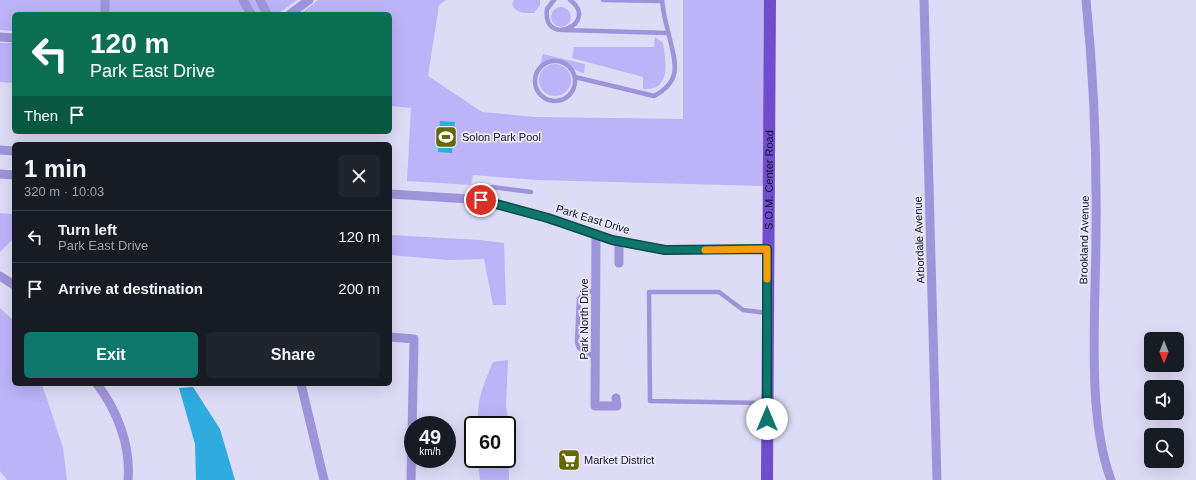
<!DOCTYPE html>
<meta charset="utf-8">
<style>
:root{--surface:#171b24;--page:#20242c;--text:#f1f3f6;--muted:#9ea1a6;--line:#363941;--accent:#0f766e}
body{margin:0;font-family:Arial,sans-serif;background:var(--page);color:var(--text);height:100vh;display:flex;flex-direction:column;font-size:15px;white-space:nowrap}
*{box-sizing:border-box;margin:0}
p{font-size:13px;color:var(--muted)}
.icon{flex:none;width:22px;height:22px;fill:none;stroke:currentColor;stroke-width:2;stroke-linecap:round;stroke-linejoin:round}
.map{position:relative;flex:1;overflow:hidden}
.details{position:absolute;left:12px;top:142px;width:380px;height:244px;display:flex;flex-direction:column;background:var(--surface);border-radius:6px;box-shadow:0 4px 16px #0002}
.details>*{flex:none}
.banner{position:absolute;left:12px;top:12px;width:380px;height:122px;border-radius:6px;box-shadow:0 4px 16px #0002;background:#0b6e4f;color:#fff;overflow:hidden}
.needle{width:26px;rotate:180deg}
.controls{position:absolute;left:1144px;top:332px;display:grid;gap:8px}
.controls a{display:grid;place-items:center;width:40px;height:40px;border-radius:6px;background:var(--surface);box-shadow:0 4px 16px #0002;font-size:20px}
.speed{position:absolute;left:404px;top:416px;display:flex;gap:8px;font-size:20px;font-weight:700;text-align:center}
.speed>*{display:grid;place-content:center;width:52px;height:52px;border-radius:50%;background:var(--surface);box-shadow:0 4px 16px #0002;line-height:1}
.speed small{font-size:10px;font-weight:400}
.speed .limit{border:2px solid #111;border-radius:6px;background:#fff;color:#111}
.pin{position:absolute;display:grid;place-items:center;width:34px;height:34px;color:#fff;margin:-17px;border:2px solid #fff;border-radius:50%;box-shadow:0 1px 4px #0007}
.me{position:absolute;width:44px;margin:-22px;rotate:0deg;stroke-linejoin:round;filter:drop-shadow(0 0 3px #0008)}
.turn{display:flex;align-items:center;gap:14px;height:84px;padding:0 12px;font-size:18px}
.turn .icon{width:52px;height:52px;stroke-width:2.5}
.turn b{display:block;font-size:28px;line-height:34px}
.then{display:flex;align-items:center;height:38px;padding:0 12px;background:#0003;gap:8px;font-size:15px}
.round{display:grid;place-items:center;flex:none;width:42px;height:42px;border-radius:6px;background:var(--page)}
.summary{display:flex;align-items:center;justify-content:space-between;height:68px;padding:0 12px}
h1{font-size:24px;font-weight:700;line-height:30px}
.primary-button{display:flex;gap:8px;margin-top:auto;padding:8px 12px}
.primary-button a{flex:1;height:46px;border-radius:6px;background:var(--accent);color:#fff;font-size:16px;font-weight:700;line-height:46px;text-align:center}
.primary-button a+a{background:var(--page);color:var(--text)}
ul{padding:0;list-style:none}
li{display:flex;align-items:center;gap:12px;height:52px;padding:0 12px;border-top:1px solid var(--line)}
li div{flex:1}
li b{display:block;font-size:15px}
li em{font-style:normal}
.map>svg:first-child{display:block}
.green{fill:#bdb3f8}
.water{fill:#2eacdf}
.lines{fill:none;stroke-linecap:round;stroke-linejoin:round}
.service{stroke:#9f94d9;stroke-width:4.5}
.minor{stroke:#9f94d9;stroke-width:9}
.primary{stroke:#6f4dcc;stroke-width:12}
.route-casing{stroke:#0a4d48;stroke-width:10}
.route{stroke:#0f766e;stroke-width:7}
.slow{stroke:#f59e0b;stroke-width:7}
.labels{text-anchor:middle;stroke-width:3.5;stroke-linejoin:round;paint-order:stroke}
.poi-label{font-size:11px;fill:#16112a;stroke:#ebeaf8;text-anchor:start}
.street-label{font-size:11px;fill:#16112a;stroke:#ebeaf8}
</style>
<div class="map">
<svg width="1196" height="480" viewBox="0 0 1196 480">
<rect width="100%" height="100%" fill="#dedbf7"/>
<g class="green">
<polygon points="0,0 297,0 277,14 14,14 14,31 0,30"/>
<polygon points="318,0 446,0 439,5 428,76 482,112 536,117 683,119 683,0 770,0 768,186 537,180 473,175 471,185 407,181 411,108 390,106 390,14 300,14"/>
<path d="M514,0H540V5L534,13C525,13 516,14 512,4Z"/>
<circle cx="561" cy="17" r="10"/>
<path d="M655,37L663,43C666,62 672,91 643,89V77L572,58L574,47H654Z"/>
<polygon points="0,43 14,43 14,83 0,82"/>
<path d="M543,54L585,64L584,73C561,67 567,51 540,65Z"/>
<circle cx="555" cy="80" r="16"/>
<polygon points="0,213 14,214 14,238 0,252"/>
<polygon points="390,235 480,240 504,243 506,305 493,305 484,259 448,260 390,255"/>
<polygon points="0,308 14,321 14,384 42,384 63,448 67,480 7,480 0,471"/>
<path d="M508,360L506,405L509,428V480H480L478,459H507V425H478C477,398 483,386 493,362Z"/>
</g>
<g class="water">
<polygon points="440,121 455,122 452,153 438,152"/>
<polygon points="193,387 220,429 235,480 196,480 195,444 179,388"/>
</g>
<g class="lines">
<g class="service">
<path d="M554,0L547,9C542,49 601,23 570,0"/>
<polyline points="603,0 662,1"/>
<polyline points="563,30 668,33"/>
<circle cx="555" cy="81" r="20"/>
<path d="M575,77L654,96C685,80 674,59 668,31C665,21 663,10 662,0"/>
<polyline points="481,200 484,190 492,187 531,192"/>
<polyline points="596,358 579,348 577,342 579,299 584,293 596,290"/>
<polyline points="767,403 650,401 649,292 719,292 743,310 767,313"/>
</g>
<g class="minor">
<polyline points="243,0 251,14"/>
<polyline points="260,0 267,14"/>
<polyline points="924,0 937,480"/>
<path d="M1086,0C1094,79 1097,156 1096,236C1096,307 1086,414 1111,480"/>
<polyline points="105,14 105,0"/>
<polyline points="290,14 309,0"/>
<polyline points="0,37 14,38"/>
<polyline points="0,150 14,151"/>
<polyline points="0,174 14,175"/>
<polyline points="390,194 485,200 572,226 612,240 665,250 767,249"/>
<polyline points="596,234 595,406 617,406 616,398"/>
<polyline points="619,263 619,241"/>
<polyline points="0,276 14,285"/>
<polyline points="390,337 414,339 411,480"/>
<path d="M97,384C117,410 131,446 128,480"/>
<polyline points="301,384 324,480"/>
</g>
<path class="primary" id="s1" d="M767,480L770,0"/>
</g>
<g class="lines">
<g class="route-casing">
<polyline id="route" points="481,200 548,218 612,240 665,250 767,249 767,419"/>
</g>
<use href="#route" class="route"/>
<polyline class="slow" points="705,250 767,249 767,279"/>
</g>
<defs>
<g id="stadium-square" transform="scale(1.15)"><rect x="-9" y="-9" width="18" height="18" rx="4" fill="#656703" stroke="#ebeaf8"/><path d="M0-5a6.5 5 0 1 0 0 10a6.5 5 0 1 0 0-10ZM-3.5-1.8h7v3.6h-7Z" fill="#fff"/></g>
<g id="supermarket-square" transform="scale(1.15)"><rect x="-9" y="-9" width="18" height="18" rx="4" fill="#656703" stroke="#ebeaf8"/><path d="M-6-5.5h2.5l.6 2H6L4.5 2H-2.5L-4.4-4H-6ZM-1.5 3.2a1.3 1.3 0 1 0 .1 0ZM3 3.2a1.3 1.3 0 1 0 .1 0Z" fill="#fff"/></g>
</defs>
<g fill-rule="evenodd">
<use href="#stadium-square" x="446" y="137"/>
<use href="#supermarket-square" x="569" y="460"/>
</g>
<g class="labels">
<g class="poi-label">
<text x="462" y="141">Solon Park Pool</text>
<text x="584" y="464">Market District</text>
</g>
<g class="street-label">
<text dy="4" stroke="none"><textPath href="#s1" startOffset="300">S.O.M. Center Road</textPath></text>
<text transform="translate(593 219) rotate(17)" y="4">Park East Drive</text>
<text transform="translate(919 240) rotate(-92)" y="4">Arbordale Avenue</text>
<text transform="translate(1084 240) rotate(-89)" y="4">Brookland Avenue</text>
<text transform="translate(584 319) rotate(-90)" y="4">Park North Drive</text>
</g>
</g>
</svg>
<div class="controls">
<a><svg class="needle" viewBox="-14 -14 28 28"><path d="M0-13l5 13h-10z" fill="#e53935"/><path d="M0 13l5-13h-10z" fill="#9ea1a6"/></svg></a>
<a><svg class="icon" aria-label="sound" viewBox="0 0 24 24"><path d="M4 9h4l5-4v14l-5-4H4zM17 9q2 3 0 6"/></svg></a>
<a><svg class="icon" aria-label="search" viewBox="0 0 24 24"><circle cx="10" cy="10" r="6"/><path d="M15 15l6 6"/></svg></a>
</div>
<div class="speed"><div>49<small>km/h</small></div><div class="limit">60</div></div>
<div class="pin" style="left:481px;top:200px;background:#d93025"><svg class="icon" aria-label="arrive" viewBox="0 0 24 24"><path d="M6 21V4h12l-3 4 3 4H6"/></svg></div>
<svg class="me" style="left:767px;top:419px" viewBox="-20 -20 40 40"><circle r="19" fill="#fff"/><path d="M0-13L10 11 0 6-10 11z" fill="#0f766e"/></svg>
<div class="banner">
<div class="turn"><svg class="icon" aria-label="left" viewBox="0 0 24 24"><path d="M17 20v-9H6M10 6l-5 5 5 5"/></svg><div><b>120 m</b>Park East Drive</div></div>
<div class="then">Then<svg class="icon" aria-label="arrive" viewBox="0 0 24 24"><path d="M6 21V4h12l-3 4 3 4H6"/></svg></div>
</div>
<section class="details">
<div class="summary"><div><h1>1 min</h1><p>320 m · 10:03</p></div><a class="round"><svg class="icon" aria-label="close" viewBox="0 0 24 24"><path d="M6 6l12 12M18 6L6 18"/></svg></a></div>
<ul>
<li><svg class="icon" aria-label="left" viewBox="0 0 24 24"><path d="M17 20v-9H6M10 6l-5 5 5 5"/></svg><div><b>Turn left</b><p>Park East Drive</p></div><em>120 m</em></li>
<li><svg class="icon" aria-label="arrive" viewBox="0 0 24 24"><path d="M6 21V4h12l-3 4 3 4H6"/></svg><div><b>Arrive at destination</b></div><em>200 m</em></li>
</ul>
<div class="primary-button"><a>Exit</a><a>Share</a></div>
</section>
</div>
